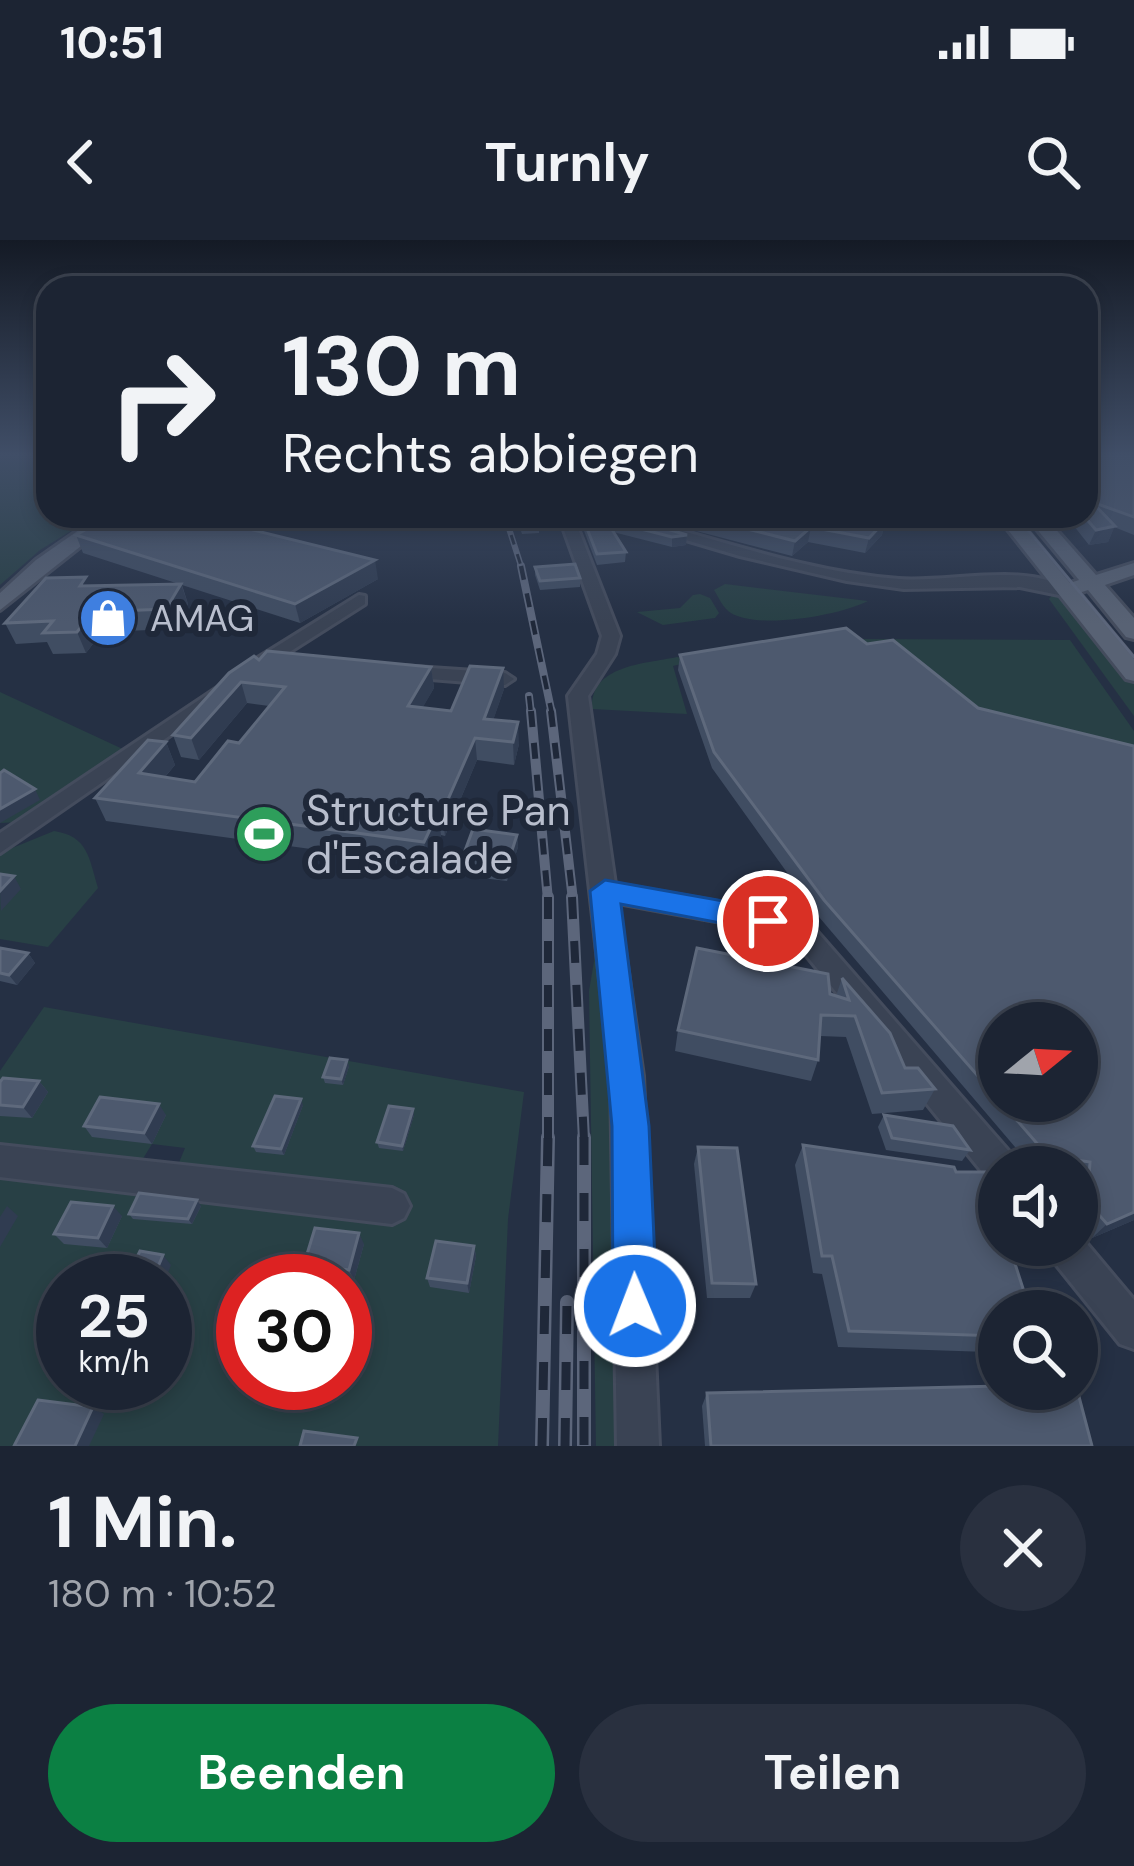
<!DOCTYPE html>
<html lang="de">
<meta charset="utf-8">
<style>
:root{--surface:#1c2433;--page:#29303f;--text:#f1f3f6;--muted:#a0a4ac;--line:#3a414e;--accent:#0b8043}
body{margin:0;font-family:"DM Sans",sans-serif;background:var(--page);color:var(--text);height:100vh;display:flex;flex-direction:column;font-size:45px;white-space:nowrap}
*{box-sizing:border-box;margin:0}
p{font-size:39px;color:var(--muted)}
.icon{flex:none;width:66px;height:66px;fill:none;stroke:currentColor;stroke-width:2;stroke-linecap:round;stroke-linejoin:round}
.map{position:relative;height:1206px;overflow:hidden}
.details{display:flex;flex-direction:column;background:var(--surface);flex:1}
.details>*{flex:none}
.guide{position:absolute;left:36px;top:36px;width:1062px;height:252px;border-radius:36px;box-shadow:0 6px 18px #0003,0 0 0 3px var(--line);background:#1c2433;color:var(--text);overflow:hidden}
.needle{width:78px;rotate:72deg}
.controls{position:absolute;left:978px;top:762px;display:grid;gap:24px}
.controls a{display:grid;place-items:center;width:120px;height:120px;border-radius:50%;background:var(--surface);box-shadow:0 6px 18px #0003,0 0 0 3px var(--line);font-size:60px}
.speed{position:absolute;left:36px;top:1014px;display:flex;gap:24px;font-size:60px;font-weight:700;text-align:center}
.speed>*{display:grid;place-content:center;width:156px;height:156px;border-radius:50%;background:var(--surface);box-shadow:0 6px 18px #0003,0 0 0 3px var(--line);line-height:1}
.speed small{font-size:30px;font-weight:400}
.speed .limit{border:18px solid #d22;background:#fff;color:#111}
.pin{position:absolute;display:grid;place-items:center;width:102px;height:102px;color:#fff;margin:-51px;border:6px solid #fff;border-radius:50%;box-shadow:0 3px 12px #0007}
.me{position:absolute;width:132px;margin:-66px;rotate:359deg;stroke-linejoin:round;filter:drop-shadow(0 0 9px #0008)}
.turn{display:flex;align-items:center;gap:42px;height:252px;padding:0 48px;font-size:54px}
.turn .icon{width:156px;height:156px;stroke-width:2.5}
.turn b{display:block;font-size:84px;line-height:102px}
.round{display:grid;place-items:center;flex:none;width:126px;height:126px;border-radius:63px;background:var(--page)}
.head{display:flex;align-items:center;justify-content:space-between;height:204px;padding:0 48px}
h1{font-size:72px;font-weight:700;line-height:90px}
.primary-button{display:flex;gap:24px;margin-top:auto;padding:24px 48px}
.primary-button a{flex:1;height:138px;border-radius:72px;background:var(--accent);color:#fff;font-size:48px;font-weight:700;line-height:138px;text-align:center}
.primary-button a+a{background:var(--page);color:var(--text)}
.status{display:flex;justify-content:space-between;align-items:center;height:84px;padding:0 60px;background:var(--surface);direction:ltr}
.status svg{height:33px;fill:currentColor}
header{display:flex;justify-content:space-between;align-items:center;height:156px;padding:0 48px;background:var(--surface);font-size:54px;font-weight:700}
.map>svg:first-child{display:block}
.green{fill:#284045;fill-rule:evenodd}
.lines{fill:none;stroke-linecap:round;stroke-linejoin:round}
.minor-casing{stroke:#444c5d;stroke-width:6}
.major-casing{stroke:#444c5d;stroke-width:6}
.minor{fill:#3a4354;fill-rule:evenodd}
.major{fill:#586274;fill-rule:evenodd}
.tram{stroke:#5c667b;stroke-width:3}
.rail-far4-casing{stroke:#5c667b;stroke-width:6}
.rail-far3-casing{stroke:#5c667b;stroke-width:8}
.rail-far2-casing{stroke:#5c667b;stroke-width:10}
.rail-far1-casing{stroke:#5c667b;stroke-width:12}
.rail-casing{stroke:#5c667b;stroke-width:14}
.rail-far4{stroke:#1f2839;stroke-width:3;stroke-dasharray:10;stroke-linecap:butt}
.rail-far3{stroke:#1f2839;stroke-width:4.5;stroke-dasharray:14;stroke-linecap:butt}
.rail-far2{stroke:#1f2839;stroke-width:6;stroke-dasharray:16;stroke-linecap:butt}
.rail-far1{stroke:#1f2839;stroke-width:8;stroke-dasharray:22;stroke-linecap:butt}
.rail{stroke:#1f2839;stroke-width:9;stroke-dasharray:28;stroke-linecap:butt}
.wall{fill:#404d62}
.shaded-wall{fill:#303c51}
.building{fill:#4d596e;stroke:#5e697c;stroke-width:3}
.route{fill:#1a73e8;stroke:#114b97;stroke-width:3}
.labels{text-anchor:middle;stroke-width:12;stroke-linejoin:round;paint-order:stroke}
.far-poi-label{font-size:36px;fill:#b8becd;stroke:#1f2839;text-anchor:start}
.poi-label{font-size:42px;fill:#b8becd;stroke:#1f2839;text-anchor:start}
</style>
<div class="status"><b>10:51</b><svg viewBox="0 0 49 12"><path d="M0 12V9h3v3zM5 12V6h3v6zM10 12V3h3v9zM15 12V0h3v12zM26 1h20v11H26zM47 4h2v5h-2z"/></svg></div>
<header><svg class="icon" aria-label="back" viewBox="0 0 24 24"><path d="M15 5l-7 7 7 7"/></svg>Turnly<svg class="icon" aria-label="search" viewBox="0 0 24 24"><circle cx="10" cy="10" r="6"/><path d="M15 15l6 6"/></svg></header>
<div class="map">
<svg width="1134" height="1206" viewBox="0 0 1134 1206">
<rect width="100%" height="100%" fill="#253044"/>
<g class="green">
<polygon points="0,215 48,215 48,276 95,276 40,310 0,345"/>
<path d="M725,344L868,361C841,375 759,390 731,373C723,368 719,358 714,350Z"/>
<polygon points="1055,352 1134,443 1134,476 1049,359"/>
<polygon points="700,354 710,358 719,373 715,378 663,385 637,372 680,368 693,355"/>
<polygon points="850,399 1070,400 1134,491 1134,525 972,484"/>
<path d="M677,417L693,421L673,426L687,474L592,469C590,425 644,424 677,417Z"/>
<polygon points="0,452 127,511 21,582 0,583"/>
<path d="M54,591C88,596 89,618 98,648L48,707L0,699V613Z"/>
<polygon points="598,698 618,879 624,1206 596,1206 589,751"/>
<path d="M44,767L524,852L508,979L498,1206H0V930L369,972L374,985H395L409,968L404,952L394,948L379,954L176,930L185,908L152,904L139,925L0,909V831ZM63,1041H165V1143H63ZM243,1041H345V1143H243Z"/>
</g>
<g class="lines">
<g class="minor-casing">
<g id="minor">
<polygon points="559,276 573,276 620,396 615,414 588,456 615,644 786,674 812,686 1012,915 1017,927 999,927 999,943 988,939 794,700 780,693 618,663 643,836 659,1206 617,1206 611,836 568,456 597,414 602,396"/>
<path d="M605,276H628C717,299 807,332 899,339C952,343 1026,321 1072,351L1064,356L1020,347L904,349L847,341L740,316Z"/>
<polygon points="359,355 365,356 365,364 269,425 262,427 253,421"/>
<polygon points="400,426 505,433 514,439 505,445 393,436 391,432"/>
<polygon points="220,446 227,448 227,456 0,613 0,593"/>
<polygon points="0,905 392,948 404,954 410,966 404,978 392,984 0,937"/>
<polygon points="1077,992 1134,1060 1134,1109 1120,1104 1051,1018 1046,1005 1077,1005"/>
</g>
</g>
<g class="major-casing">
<g id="major">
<polygon points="99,276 119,276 0,370 0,353 36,320"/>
<polygon points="997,276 1015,276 1070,343 1079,340 1026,276 1044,276 1096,335 1134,323 1134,335 1105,345 1134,378 1134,399 1126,397 1088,350 1079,353 1134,419 1134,441 1126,439"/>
</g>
</g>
<use href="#minor" class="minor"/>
<use href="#major" class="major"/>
<polyline class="tram" points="1016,276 1134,417"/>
<g class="rail-far4-casing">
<polyline id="rail-far4" points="505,276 522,329"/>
</g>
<g class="rail-far3-casing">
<g id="rail-far3">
<polyline points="521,326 552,474"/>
<polyline points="529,456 531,474"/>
</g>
</g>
<g class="rail-far2-casing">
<g id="rail-far2">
<polyline points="531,471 548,660"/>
<polyline points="551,471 573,660"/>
</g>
</g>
<g class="rail-far1-casing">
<g id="rail-far1">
<polyline points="548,657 548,900"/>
<polyline points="572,657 584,900"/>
</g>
</g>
<g class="rail-casing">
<g id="rail">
<polyline points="584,897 584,1206"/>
<polyline points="542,1206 548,897"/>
<polyline points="565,1206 567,1062"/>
</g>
</g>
<use href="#rail-far4" class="rail-far4"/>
<use href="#rail-far3" class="rail-far3"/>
<use href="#rail-far2" class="rail-far2"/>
<use href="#rail-far1" class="rail-far1"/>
<use href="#rail" class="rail"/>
</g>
<g class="wall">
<polygon points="1086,215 1134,215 1134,295 1114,287 1108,302 1089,305 1066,276 1086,276"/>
<polygon points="516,276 535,276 539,283 539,293 522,294"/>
<polygon points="586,276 687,295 686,305 672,307 613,292 626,312 625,322 597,325 583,288 583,278"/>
<polygon points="639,276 875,276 874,278 885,281 882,295 865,313 808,302 792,316"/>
<polygon points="213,280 378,339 300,383 182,345 188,364 173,389 102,392 86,413 53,414 47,402 16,404 5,383 90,346 179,344 83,313 76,295 107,288"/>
<polygon points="535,327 580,338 580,347 540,350 535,335"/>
<polygon points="867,404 978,468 1134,506 1134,980 1092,998 1077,980 1077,927 1032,927 819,677 712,528 678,430 680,415"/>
<polygon points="259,420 431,427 434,448 422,468 451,471 504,449 493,480 519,504 514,525 477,520 445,596 441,595 428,625 106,581 95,558 166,502 175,525 165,537 195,542 239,503 269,466 247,463 199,520 181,517 173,495"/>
<polygon points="517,595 518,607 507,641 482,638 482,631 464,628 463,616"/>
<polygon points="0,708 28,713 35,723 17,745 0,741"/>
<polygon points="842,738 905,828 935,849 923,870 872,874 846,797 820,796 818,820 811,841 675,811 678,790 836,756"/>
<polygon points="349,826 343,845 325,843 323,837"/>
<polygon points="39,841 48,852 32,878 0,876 0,842"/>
<polygon points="303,865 284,915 256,912 253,906"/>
<polygon points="166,875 152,904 92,897 84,886"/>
<polygon points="414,875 403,911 379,908 377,902"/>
<polygon points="884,875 970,910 962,921 886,910 878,887"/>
<polygon points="803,905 956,932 1028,1064 1020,1071 999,1071 999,1102 988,1112 838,1107 822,1034 813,1033 795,925"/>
<polygon points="698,907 756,1044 750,1058 707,1058 694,924"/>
<polygon points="201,966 192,984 133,979 129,974"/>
<polygon points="122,976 107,1008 64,1004 54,994"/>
<polygon points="364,1004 354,1040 309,1034 304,1024"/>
<polygon points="474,1006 476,1016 469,1053 430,1047 427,1038"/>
<polygon points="707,1153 1092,1206 705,1206 702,1166"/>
</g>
<g class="shaded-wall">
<polygon points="885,281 882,295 865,313 869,298"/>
<polygon points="1115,286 1108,302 1089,305 1096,290"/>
<polygon points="811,287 808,302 792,316 795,301"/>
<polygon points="687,295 686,305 672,307 672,297"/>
<polygon points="375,320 378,339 300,383 295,364"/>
<polygon points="181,344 188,364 173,389 166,369"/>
<polygon points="93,372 102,392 86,413 77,392"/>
<polygon points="431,427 434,448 411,488 408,466"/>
<polygon points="503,428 504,449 486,501 484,479"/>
<polygon points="241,442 247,463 199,520 191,498"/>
<polygon points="518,482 519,504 514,525 513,502"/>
<polygon points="475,498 477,520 445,596 442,573"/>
<polygon points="166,502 175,525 149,555 139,533"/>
<polygon points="35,549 40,560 0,583 0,569"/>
<polygon points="438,573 441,595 428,625 424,602"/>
<polygon points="517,595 518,607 507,641 506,629"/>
<polygon points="14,636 21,649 1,671 0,651"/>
<polygon points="28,713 35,723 17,745 9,735"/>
<polygon points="347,820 349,826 343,845 341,839"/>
<polygon points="39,841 48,852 32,878 23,867"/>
<polygon points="301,859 303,865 284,915 281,909"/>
<polygon points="159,864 166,875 152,904 144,893"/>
<polygon points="413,869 414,875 403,911 402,906"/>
<polygon points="197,960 201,966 192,984 188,979"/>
<polygon points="7,966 18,976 0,1007 0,977"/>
<polygon points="113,966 122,976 107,1008 98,998"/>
<polygon points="1134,972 1134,980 1092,998 1107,984"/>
<polygon points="359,993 364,1004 354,1040 349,1030"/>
<polygon points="474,1006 476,1016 469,1053 467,1043"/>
<polygon points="163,1015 171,1025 165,1041 152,1041"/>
<polygon points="172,1046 180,1055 174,1069 165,1060"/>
<polygon points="93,1167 104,1174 89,1206 75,1206"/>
</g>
<g class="building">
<polygon points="1086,215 1134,215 1134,277 1092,262 1115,286 1096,290 1084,276 1086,276"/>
<polygon points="124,276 196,276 375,320 295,364 76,295 94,285 107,288"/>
<polygon points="519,276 535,276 539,283 522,285"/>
<polygon points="586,276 625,276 687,295 672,297 606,280 626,312 597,314 583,278"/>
<polygon points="696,276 869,276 885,281 869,298 811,287 795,301"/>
<polygon points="575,324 580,338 540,341 535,327"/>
<polygon points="86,337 80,346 181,344 166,369 93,372 77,392 43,393 53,381 5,383 46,338"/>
<polygon points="846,388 867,404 893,400 978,468 1134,506 1134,972 1107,984 1077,950 1077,937 1089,937 1090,922 1048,916 1000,861 1077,861 1077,783 999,783 999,860 824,660 714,512 680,415"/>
<polygon points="267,411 431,427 408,466 451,471 470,426 503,428 484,479 518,482 513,502 475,498 442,573 438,573 424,602 95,558 148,500 166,502 139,533 195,542 228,501 239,503 285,447 241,442 191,498 173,495 229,433 254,416 259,420"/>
<polygon points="4,530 35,549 0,569 0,533"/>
<polygon points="473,589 517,595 506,629 481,626 484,619 463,616"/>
<polygon points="0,634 14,636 0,651"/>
<polygon points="0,708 28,713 9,735 0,733"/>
<polygon points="697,708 828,734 830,754 849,760 842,738 890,793 905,828 918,828 935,849 882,853 855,776 821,775 818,820 678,790"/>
<polygon points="330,818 347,820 341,839 323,837"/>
<polygon points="3,838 39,841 23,867 0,865 0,842"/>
<polygon points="275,856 301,859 281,909 253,906"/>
<polygon points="100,857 159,864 144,893 84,886"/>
<polygon points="389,866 413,869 402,906 377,902"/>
<polygon points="884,875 953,886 970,910 892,898"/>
<polygon points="803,905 954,927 956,932 985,932 999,975 999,1005 1009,1005 1028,1064 1007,1063 1008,1069 996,1069 999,1077 999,1096 849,1091 832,1016 822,1016"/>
<polygon points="698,907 737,908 756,1044 712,1043"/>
<polygon points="139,953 197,960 188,979 129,974"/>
<polygon points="71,962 113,966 98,998 54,994"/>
<polygon points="315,988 359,993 349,1030 304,1024"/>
<polygon points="436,1001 474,1006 467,1043 427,1038"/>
<polygon points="140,1011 163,1015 152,1041 133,1041 137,1033 130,1031"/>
<polygon points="165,1045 172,1046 165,1060"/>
<polygon points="999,1146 999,1149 1077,1149 1092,1206 711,1206 707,1153"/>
<polygon points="38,1160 93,1167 75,1206 14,1206"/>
<polygon points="304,1191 357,1198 354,1206 300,1206"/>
</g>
<linearGradient id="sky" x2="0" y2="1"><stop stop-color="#141a25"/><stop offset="0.56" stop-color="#404e67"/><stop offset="1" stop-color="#404e67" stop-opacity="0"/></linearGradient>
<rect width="1134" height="384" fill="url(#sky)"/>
<polygon class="route" points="605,640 768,669 779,673 783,681 779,689 768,692 621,664 649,886 657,1066 650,1081 635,1088 619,1081 613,1066 612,886 590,651"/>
<defs>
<g id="shop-disc" transform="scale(3)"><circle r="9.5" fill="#3f7fe0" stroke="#1f2839"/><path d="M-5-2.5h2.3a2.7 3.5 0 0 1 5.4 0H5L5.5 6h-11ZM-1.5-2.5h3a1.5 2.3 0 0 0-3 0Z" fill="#fff"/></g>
<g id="stadium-disc" transform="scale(3)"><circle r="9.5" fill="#2e9e5b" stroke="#1f2839"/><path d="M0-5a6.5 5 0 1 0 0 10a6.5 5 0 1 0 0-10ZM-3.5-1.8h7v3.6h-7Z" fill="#fff"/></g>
</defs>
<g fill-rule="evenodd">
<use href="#shop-disc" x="108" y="378"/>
<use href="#stadium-disc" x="264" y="594"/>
</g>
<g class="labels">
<g class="far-poi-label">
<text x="150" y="391">AMAG</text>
</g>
<g class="poi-label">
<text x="306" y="585">Structure Pan<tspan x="306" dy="48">d'Escalade</tspan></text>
</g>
</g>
</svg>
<div class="controls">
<a><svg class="needle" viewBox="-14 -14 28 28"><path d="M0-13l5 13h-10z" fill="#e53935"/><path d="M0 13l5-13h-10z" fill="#a0a4ac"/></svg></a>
<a><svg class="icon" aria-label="sound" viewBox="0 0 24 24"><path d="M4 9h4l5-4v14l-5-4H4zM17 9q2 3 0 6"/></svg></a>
<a><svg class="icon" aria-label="search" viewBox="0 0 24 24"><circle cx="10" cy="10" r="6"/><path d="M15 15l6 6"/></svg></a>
</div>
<div class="speed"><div>25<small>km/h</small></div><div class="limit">30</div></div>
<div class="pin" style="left:768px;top:681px;background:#d93025"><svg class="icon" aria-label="arrive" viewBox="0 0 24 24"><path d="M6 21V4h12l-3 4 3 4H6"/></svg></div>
<svg class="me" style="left:635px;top:1066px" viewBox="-20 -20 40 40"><circle r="17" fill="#1a73e8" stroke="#fff" stroke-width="3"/><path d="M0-11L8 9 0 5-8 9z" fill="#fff"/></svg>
<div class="guide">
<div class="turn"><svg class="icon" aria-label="right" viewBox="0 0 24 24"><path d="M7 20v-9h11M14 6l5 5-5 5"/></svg><div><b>130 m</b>Rechts abbiegen</div></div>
</div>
</div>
<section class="details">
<div class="head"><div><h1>1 Min.</h1><p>180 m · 10:52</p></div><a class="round"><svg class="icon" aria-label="close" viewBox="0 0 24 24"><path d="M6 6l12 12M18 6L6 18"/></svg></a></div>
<div class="primary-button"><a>Beenden</a><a>Teilen</a></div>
</section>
